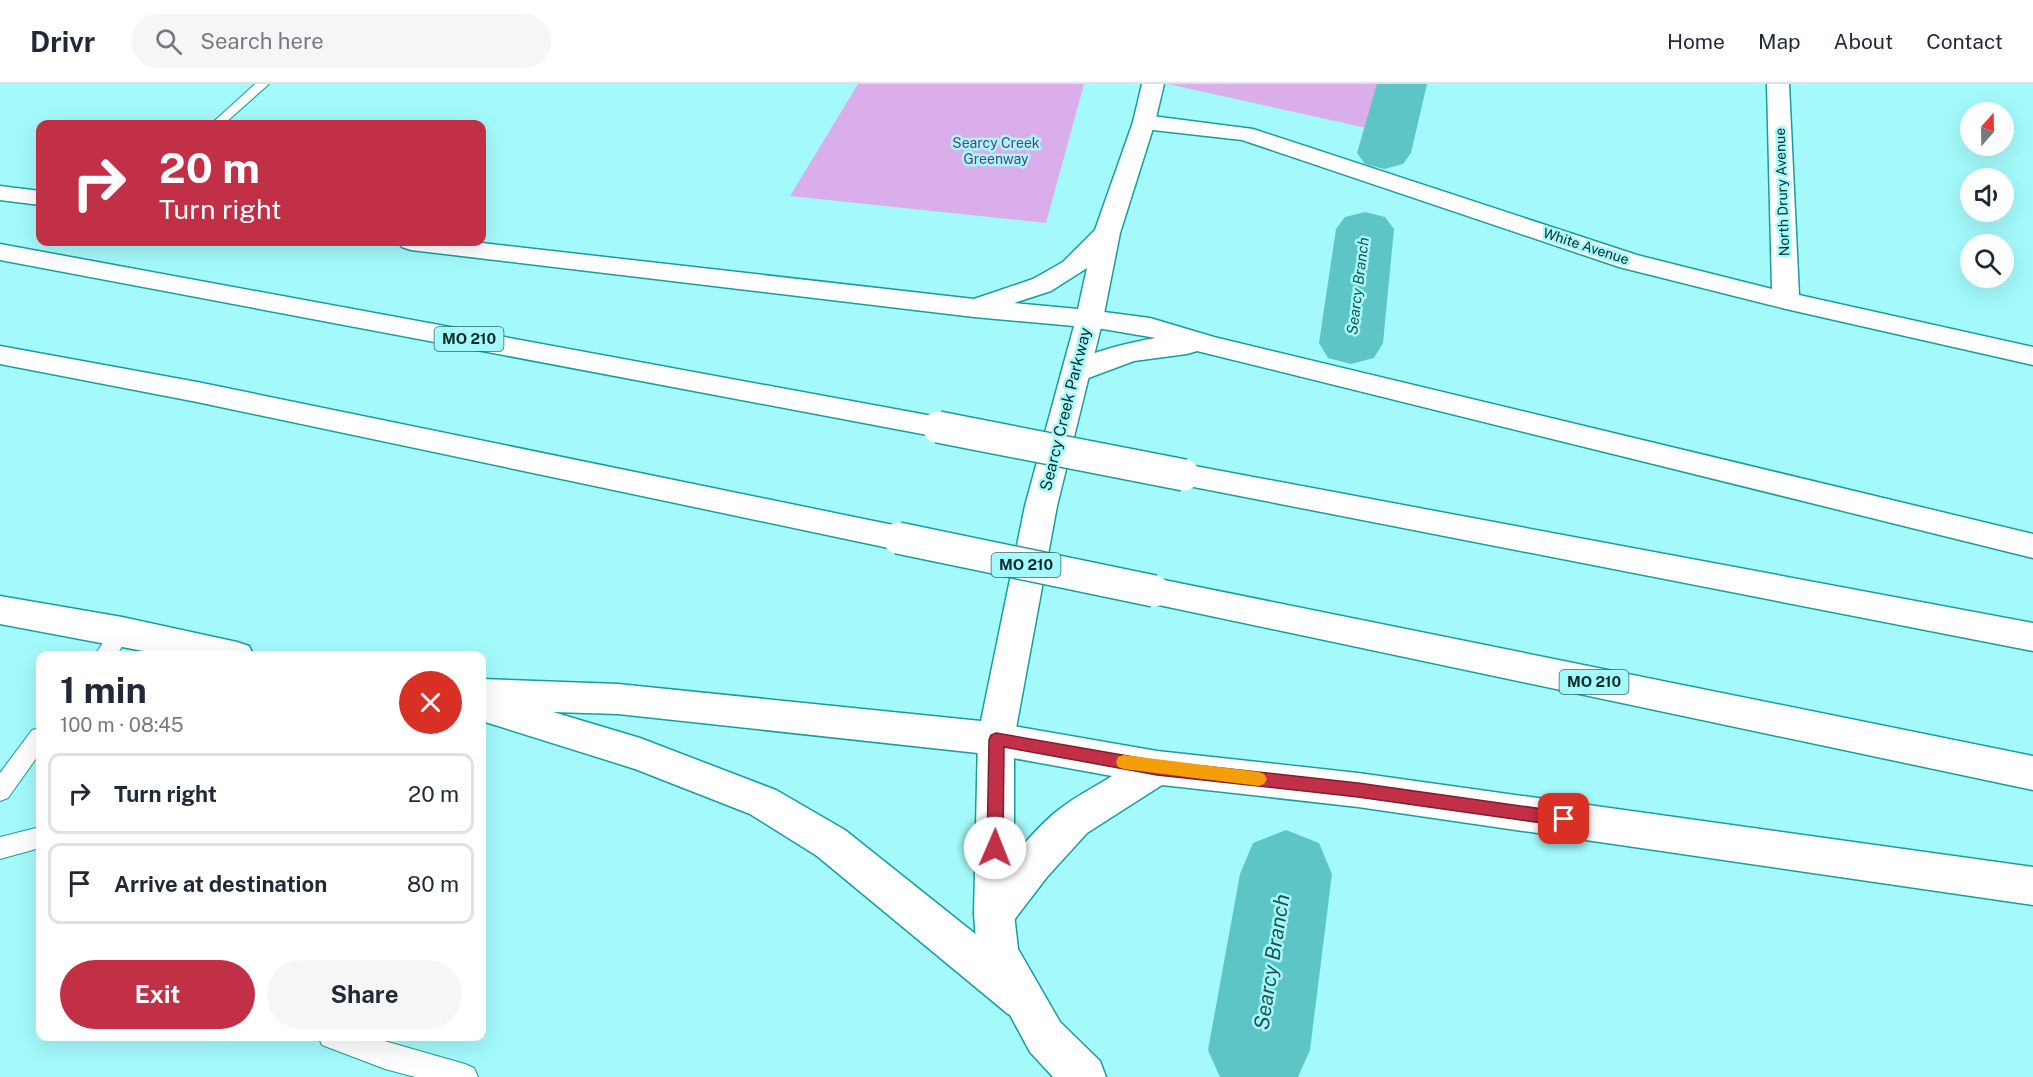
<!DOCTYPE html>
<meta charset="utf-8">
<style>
:root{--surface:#fff;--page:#f6f6f7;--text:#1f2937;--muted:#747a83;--line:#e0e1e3;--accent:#c13047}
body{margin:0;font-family:"Public Sans",sans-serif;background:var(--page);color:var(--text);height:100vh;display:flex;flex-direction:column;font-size:22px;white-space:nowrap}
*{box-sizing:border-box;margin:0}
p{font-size:20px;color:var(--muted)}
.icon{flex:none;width:33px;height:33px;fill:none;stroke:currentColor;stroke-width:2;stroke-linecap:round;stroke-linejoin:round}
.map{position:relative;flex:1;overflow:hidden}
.panel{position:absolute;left:36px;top:567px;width:450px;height:390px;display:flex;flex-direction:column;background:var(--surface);border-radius:12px;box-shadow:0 6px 24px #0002}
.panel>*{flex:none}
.top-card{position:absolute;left:36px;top:36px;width:450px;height:126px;border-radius:12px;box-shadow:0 6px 24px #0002;background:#c13047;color:#fff;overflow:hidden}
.needle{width:39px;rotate:20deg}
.controls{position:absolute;left:1960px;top:18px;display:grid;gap:12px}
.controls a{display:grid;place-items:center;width:54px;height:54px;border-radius:50%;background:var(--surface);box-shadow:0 6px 24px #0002;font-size:30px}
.pin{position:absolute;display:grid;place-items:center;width:51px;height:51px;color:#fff;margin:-26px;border-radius:12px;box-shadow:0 3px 9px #0006}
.me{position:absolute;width:66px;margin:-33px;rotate:1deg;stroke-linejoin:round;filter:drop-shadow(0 0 4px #0008)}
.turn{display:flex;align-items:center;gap:21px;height:126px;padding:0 24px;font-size:27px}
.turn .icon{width:78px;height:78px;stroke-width:2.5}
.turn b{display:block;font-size:42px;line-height:51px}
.round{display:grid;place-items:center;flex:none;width:63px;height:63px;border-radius:32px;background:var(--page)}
.summary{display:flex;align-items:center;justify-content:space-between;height:102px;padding:0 24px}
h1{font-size:36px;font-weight:700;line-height:45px}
.button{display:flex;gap:12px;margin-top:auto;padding:12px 24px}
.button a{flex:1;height:69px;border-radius:36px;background:var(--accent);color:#fff;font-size:24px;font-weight:700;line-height:69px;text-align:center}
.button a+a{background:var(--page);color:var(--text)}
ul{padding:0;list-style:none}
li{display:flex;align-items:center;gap:18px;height:81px;margin:0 12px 9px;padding:0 12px;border:3px solid var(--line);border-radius:12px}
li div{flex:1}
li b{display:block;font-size:22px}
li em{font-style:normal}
header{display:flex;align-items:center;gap:36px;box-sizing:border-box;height:84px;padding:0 30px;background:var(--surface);border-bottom:2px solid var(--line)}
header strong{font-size:28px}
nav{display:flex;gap:33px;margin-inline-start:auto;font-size:21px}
.search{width:420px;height:54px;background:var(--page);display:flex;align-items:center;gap:15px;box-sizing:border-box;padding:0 21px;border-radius:33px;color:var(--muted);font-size:22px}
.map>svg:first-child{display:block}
.green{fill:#daaeea}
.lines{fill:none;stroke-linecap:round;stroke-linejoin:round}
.river{fill:#5ec5c7;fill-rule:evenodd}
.lane-casing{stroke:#179d9f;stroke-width:2}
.street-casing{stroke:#179d9f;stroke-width:3}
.secondary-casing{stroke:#179d9f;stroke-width:3}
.highway-casing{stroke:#179d9f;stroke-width:3}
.lane{fill:#fff;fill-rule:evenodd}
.street{fill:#fff;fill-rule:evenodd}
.secondary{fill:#fff;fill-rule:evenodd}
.highway{fill:#fff;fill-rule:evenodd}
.highway-bridge-casing{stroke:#179d9f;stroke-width:34;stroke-linecap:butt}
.highway-bridge{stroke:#fff;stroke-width:31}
.route{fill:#c13047;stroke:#7d1f2e;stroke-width:1.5}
.slow{fill:#f59e0b}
.labels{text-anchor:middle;stroke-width:5;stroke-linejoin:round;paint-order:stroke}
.far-park-label{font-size:14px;fill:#6b357c;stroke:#a4fafb}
.far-street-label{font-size:14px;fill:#042b2c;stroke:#a4fafb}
.far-water-label{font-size:15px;font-style:italic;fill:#225051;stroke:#a4fafb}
.shield{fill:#a4fafb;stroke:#34696a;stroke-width:1.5}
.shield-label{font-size:15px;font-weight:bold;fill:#042b2c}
.street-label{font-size:16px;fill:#042b2c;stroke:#a4fafb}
.near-water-label{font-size:21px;font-style:italic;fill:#225051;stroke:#a4fafb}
</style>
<header>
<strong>Drivr</strong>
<div class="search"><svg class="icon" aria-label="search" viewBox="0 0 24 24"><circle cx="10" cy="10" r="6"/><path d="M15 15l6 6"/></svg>Search here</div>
<nav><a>Home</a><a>Map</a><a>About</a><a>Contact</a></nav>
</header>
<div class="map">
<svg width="2033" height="993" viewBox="0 0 2033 993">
<rect width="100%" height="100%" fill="#a4fafb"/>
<g class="green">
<polygon points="858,0 1084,0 1046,139 790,112"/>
<polygon points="1168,0 1402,0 1389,49"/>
</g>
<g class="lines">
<g class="river">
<polygon points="1377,0 1427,0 1411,69 1403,80 1384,85 1365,80 1357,69"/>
<polygon points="1365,128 1385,133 1394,145 1383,259 1374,274 1351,280 1328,274 1319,259 1336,145 1345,133"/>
<polygon points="1286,746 1319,759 1332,790 1310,966 1298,993 1220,993 1208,966 1240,790 1253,759"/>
</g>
<g class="lane-casing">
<g id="lane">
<polygon points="255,0 269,0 224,40 211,40"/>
<polygon points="122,539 129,541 132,547 116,572 94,572 115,541"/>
<polygon points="40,644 40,669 8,714 0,717 0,689 32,646"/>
<polygon points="40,743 40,764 0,775 0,753"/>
<polygon points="318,952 367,952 465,980 474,984 478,993 415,993 385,985 322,961"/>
</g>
</g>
<g class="street-casing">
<g id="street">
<polygon points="1767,0 1789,0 1799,211 2033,263 2033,281 1786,225 1619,183 1242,56 1144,45 1136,43 1133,38 1136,33 1144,31 1253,45 1637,171 1772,205"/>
<polygon points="996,639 1009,644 1014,655 1014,830 1018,865 1060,938 1100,977 1106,993 1053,993 1030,968 977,870 974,830 978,655 983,644"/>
</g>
</g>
<g class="secondary-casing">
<g id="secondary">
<path d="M1142,0H1164L1155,38L1120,149L1103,235L1057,422L1014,655L1009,666L996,671L618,630L553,628L640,654L776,706L845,746L1038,900L1044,915L1038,930L1023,936L1008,930L817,772L750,730L635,685L482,637V595L618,600L981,637L1025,422L1074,242L974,233L411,166L402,163L398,158H473L974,215L1033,195L1063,178L1095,146L1133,38ZM1087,184L1078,225L1014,219L1051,207Z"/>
<polygon points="0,102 40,107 40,121 0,116"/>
<polygon points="0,512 122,533 237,558 249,562 254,572 170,572 0,540"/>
</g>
</g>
<g class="highway-casing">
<g id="highway">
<polygon points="0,160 938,333 948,336 953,343 948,350 938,353 0,176"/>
<path d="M1089,226L1150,234L1214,253L2033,450V474L1197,267L1187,270L1134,277L1075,299L1065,296L1061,289C1073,270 1133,258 1156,254L1079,241L1075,235L1079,229Z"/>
<polygon points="0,262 197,298 898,442 909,445 914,454 909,463 898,466 197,318 0,280"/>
<polygon points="1184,380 2033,539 2033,567 1173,399 1169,391 1173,383"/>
<polygon points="1154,494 2033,672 2033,706 1154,520 1142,516 1137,507 1142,498"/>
<path d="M996,639L1157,667L1358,689L2033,783V821L1358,723L1162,701L1087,749L1047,793L1008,844L994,850L980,844L974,830C985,803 1037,741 1061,724C1076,712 1095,703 1112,692L996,671L983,666L978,655L983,644Z"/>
</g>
</g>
<use href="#lane" class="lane"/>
<use href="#street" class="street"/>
<use href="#secondary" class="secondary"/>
<use href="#highway" class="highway"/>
<g class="highway-bridge-casing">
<g id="highway-bridge">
<polyline points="938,343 1184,391"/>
<polyline points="898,454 1154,507"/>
</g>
</g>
<use href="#highway-bridge" class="highway-bridge"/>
</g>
<polygon class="route" points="996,649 1157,677 1358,699 1564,728 1570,730 1572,735 1570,740 1564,742 1358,713 1157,691 1004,663 1003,764 1001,770 995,772 989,770 987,764 989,656 991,651"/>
<polygon class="slow" points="1124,671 1259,688 1264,690 1267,695 1264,700 1259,702 1124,685 1118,683 1116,678 1118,673"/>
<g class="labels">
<g class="far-park-label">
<text x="996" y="64">Searcy Creek<tspan x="996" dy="16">Greenway</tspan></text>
</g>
<g class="far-street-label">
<text transform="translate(1782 108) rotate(-92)" y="5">North Drury Avenue</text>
<text transform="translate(1586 162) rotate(18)" y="5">White Avenue</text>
</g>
<g class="far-water-label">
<text transform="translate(1358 202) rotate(-83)" y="5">Searcy Branch</text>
</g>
<g class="shield">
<rect x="434.5" y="243" width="69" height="24" rx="4.5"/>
<rect x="991.5" y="469" width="69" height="24" rx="4.5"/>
<rect x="1559.5" y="586" width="69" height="24" rx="4.5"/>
</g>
<g class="shield-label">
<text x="469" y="260">MO 210</text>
<text x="1026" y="486">MO 210</text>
<text x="1594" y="603">MO 210</text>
</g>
<g class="street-label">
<text transform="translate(1065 325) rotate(-76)" y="6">Searcy Creek Parkway</text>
</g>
<g class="near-water-label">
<text transform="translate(1272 878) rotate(-81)" y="7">Searcy Branch</text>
</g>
</g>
</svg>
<div class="controls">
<a><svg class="needle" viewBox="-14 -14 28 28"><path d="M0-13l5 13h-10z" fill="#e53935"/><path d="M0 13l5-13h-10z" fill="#747a83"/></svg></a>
<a><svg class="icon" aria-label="sound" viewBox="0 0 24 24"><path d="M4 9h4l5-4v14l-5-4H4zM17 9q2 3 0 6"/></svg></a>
<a><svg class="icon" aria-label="search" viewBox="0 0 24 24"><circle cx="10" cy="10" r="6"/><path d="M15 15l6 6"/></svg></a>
</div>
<div class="pin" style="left:1564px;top:735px;background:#d93025"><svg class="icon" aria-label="arrive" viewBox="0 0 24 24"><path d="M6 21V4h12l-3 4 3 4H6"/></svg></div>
<svg class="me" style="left:995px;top:764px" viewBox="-20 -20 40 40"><circle r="19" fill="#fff"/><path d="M0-13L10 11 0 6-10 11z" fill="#c13047"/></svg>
<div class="top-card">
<div class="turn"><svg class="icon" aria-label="right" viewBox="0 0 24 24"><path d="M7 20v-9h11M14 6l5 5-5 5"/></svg><div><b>20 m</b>Turn right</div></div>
</div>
<section class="panel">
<div class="summary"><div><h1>1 min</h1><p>100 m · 08:45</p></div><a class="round" style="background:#d93025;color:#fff"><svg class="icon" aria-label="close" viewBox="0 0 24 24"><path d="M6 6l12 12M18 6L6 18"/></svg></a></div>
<ul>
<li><svg class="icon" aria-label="right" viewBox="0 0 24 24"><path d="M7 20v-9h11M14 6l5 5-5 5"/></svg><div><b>Turn right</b></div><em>20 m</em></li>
<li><svg class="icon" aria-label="arrive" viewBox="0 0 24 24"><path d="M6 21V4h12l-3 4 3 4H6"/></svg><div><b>Arrive at destination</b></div><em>80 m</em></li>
</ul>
<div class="button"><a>Exit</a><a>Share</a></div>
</section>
</div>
